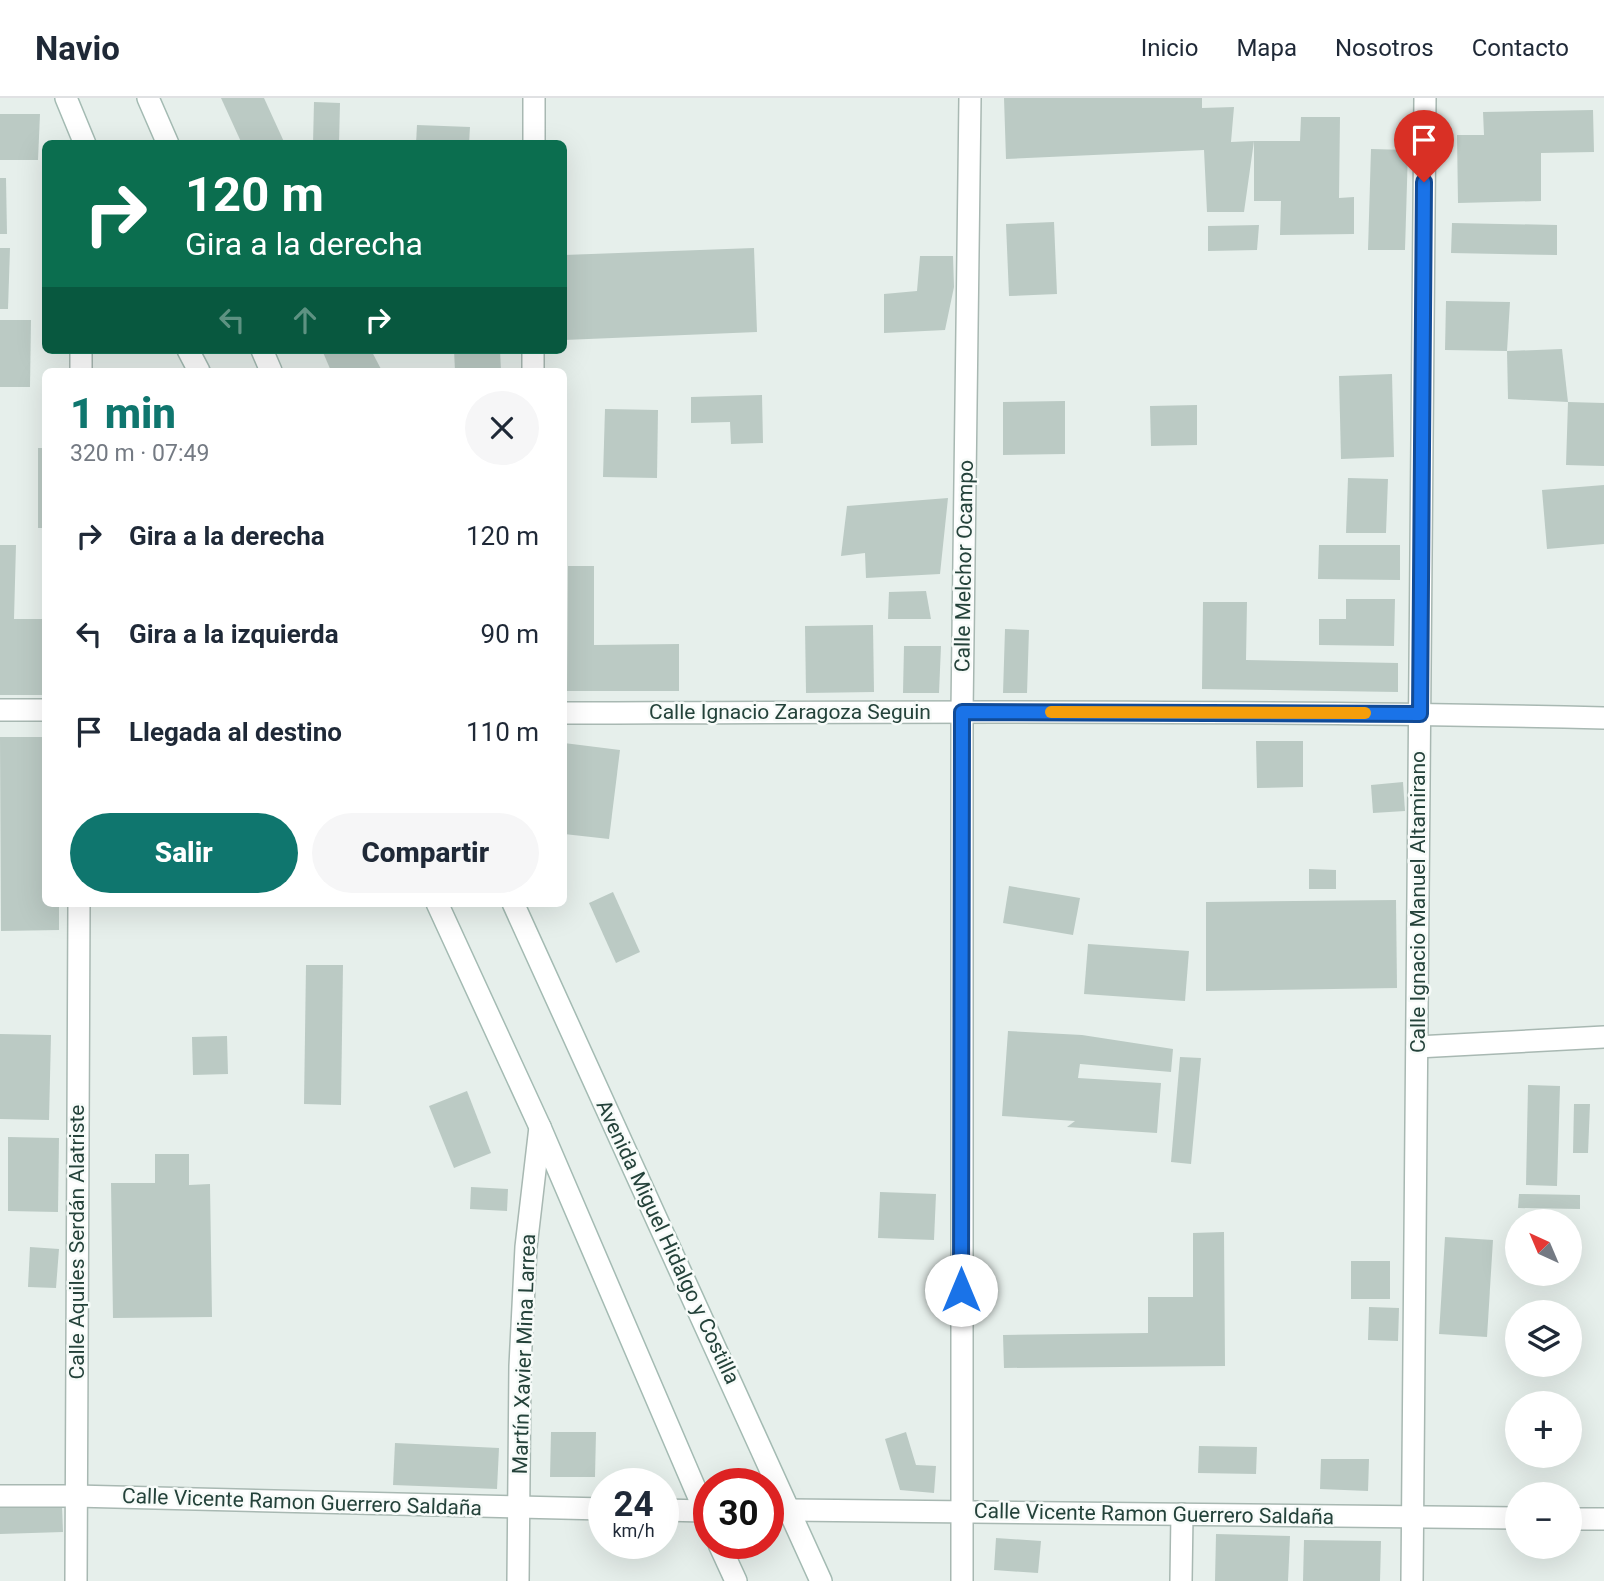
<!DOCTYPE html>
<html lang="es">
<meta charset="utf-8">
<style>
:root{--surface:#fff;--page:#f6f6f7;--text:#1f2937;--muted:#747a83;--line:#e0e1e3;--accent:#0f766e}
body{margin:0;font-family:Roboto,sans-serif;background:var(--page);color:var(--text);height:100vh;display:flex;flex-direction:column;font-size:26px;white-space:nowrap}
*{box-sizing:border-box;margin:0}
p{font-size:23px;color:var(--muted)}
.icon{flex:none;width:38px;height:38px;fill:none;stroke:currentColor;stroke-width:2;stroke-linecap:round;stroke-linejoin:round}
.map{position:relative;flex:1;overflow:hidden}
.side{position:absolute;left:42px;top:270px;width:525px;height:539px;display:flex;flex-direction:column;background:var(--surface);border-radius:10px;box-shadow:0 7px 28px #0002}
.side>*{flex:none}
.guide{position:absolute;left:42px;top:42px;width:525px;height:214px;border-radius:10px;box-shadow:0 7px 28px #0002;background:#0b6e4f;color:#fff;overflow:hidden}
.needle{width:46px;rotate:316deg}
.fabs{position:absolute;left:1505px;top:1111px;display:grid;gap:14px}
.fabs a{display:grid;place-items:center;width:77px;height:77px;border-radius:50%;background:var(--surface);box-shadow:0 7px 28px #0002;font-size:35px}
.speed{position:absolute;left:588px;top:1370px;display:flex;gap:14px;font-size:35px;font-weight:700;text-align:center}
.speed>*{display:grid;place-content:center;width:91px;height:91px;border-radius:50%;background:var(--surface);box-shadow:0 7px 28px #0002;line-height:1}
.speed small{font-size:18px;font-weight:400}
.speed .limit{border:10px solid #d22;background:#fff;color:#111}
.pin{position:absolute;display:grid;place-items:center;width:60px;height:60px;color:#fff;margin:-72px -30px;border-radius:50% 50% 50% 0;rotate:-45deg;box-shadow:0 0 7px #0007}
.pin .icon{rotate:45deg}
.me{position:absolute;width:77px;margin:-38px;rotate:0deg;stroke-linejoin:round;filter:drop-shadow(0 0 5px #0008)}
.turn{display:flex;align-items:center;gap:24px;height:147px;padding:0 28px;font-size:32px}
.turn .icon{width:91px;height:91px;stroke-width:2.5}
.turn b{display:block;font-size:49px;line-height:60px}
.lanes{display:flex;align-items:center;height:66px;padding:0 28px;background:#0003;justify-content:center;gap:35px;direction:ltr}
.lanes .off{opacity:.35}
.round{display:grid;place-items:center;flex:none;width:74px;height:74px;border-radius:37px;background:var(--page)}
.summary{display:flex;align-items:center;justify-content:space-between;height:119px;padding:0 28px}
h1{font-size:42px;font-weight:800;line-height:52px;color:var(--accent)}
.cta{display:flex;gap:14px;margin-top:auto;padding:14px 28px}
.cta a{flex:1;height:80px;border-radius:42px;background:var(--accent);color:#fff;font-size:28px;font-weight:800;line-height:80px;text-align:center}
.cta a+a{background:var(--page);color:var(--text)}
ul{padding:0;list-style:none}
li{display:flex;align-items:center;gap:21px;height:98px;padding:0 28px}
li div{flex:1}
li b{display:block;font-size:26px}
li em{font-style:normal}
header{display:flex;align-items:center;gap:42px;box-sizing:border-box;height:98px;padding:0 35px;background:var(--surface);border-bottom:2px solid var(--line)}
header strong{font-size:33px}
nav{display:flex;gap:38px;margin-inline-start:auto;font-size:24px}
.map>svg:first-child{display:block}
.building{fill:#bbcac4}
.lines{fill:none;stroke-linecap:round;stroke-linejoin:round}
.street-casing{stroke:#a8b8b2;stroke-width:24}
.secondary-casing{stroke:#a4bbb3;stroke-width:24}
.street{stroke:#fff;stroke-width:21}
.secondary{stroke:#fff;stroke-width:21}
.route-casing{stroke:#114b97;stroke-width:18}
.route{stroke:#1a73e8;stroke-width:12}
.slow{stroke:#f59e0b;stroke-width:12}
.labels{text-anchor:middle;stroke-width:5;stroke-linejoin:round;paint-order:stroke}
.street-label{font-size:21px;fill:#24423a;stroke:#f7fbf9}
</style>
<header>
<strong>Navio</strong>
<nav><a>Inicio</a><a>Mapa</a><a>Nosotros</a><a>Contacto</a></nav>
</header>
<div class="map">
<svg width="1604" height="1483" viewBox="0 0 1604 1483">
<rect width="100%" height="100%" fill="#e6efeb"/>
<g class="building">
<polygon points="221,0 264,0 285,46 242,46"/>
<polygon points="1004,0 1202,0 1202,10 1234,9 1231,44 1254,43 1244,114 1207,114 1204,52 1006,61"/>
<polygon points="314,4 340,5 339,46 313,46"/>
<polygon points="1593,12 1594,54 1541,55 1541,103 1458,105 1457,37 1484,37 1483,14"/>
<polygon points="0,16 40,16 38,62 0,62"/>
<polygon points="1301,19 1340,19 1339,100 1354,99 1354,136 1280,137 1281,103 1254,103 1254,43 1300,43"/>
<polygon points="417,27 470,29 469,46 416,46"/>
<polygon points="1371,51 1408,52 1405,152 1368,152"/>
<polygon points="0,80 6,80 7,136 0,136"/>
<polygon points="1054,124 1057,196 1009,198 1006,126"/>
<polygon points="1452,125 1557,127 1557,157 1451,155"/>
<polygon points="1259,127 1257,152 1208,153 1208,128"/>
<polygon points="0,150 10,150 8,211 0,211"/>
<polygon points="754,150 757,234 564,242 564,157"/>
<polygon points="920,158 953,158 954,189 945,232 884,235 884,196 917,193"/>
<polygon points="1446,203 1510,204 1507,253 1445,252"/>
<polygon points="0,222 31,222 30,289 0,289"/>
<polygon points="1562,251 1568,304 1508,301 1507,253"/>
<polygon points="322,252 371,252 382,273 331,273"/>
<polygon points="454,252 500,252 501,273 455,273"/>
<polygon points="1392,276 1394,359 1341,361 1339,278"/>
<polygon points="762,297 763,345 731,346 730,324 691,325 691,299"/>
<polygon points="1065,303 1065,356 1003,357 1003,304"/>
<polygon points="1568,304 1604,305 1604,368 1566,367"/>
<polygon points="1197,307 1197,347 1151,348 1150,308"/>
<polygon points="605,311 658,312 657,380 603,379"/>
<rect x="38" y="350" width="8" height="80"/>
<polygon points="1348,380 1388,381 1386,435 1346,435"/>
<polygon points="1604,387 1604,446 1547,451 1542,392"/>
<polygon points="948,400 940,476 866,480 865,455 841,458 847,408"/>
<polygon points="0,447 16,447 14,521 46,521 46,597 0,597"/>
<polygon points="1319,447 1400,447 1400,482 1318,481"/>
<polygon points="568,468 594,468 594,547 679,546 679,593 567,593"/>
<polygon points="926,493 931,521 888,521 889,494"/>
<polygon points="1346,501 1395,501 1394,548 1319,547 1319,521 1346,521"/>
<polygon points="1203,504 1247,504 1246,562 1398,565 1398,594 1202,591"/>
<polygon points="873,527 874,594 806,595 805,528"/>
<polygon points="1005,531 1029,532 1027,595 1003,595"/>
<polygon points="904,548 941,548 939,595 903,595"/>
<polygon points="0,639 46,639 46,805 59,805 59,832 1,833"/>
<polygon points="1256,643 1303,643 1303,689 1257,690"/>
<polygon points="564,645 620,652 609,741 564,736"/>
<polygon points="1403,684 1405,713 1373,715 1371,687"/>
<polygon points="1309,771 1336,772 1336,791 1309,791"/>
<polygon points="1009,788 1080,800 1073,837 1003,825"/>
<polygon points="613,794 640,854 616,865 589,805"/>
<polygon points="1396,802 1397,890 1206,893 1206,804"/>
<polygon points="1088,846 1189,853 1185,903 1084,896"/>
<polygon points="306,867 343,867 341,1007 304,1006"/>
<polygon points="1008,933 1082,937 1173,951 1171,974 1080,966 1078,980 1161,985 1157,1035 1067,1029 1075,1023 1002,1018"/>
<polygon points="0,936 51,937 49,1022 0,1021"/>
<polygon points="227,938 228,976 193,977 192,939"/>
<polygon points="1180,959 1201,960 1191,1066 1171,1064"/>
<polygon points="1528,987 1560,988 1557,1088 1526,1087"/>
<polygon points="467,993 491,1055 454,1070 429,1008"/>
<polygon points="1574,1006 1590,1006 1588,1055 1573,1055"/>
<polygon points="8,1039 59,1040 58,1114 8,1113"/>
<polygon points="155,1056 189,1056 189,1087 210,1086 212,1219 113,1220 111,1085 155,1085"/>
<polygon points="471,1089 508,1091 507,1113 470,1111"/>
<polygon points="880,1094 936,1096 934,1142 878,1140"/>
<polygon points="1519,1096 1580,1097 1580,1111 1518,1110"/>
<polygon points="1224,1134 1225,1268 1004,1270 1003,1237 1148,1235 1148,1199 1193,1199 1193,1135"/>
<polygon points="1445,1139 1493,1142 1487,1239 1439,1236"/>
<polygon points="30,1149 59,1151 56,1190 28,1189"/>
<rect x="1351" y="1163" width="39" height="38"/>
<polygon points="1369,1209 1399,1210 1398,1243 1368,1242"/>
<polygon points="551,1334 596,1334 595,1379 550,1379"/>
<polygon points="906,1334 916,1367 936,1368 934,1395 900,1392 885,1341"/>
<polygon points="395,1345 499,1350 497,1391 393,1387"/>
<polygon points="1199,1348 1257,1349 1256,1376 1198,1375"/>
<polygon points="1321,1361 1369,1361 1368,1393 1320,1391"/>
<polygon points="62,1408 63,1434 0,1436 0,1410"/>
<polygon points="1216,1436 1290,1438 1288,1483 1215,1483"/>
<polygon points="996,1440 1041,1443 1038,1475 994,1472"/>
<polygon points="1304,1442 1381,1443 1380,1483 1303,1483"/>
</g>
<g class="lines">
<g class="street-casing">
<g id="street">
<polyline points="534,46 534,0"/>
<polyline points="81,273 81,252"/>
<polyline points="533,273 533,252"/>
<polyline points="0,612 46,612"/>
<path d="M564,615C910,614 1257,612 1604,620"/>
<polyline points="1417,949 1604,939"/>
<polyline points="0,1398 75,1398 604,1411"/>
<polyline points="663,1412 704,1413"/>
<polyline points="790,1412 1517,1420"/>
<polyline points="1570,1421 1604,1421"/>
<polyline points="76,1483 79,805"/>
<polyline points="518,1483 520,1268 526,1149 540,1029"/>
<polyline points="962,1483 962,614 970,0"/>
<polyline points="1181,1483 1182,1416"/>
<polyline points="1412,1483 1425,0"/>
</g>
</g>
<g class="secondary-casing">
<g id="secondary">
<polyline points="66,0 85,46"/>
<polyline points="148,0 168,46"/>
<polyline points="188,252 199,273"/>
<polyline points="262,252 271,273"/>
<polyline points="437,805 540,1029 709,1423"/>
<polyline points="513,805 821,1483"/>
<polyline points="719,1446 736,1483"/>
</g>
</g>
<use href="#street" class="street"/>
<use href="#secondary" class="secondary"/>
</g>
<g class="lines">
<g class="route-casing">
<polyline id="route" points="961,1192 962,614 1420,616 1424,84"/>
</g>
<use href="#route" class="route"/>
<polyline class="slow" points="1051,614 1365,615"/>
</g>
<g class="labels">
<g class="street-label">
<text transform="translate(964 468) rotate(-89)" y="7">Calle Melchor Ocampo</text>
<text x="790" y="621">Calle Ignacio Zaragoza Seguin</text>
<text transform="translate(1418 804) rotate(-90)" y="7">Calle Ignacio Manuel Altamirano</text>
<text transform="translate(77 1144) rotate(-90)" y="7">Calle Aquiles Serdán Alatriste</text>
<text transform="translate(668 1144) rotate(65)" y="7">Avenida Miguel Hidalgo y Costilla</text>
<text transform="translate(524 1256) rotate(-88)" y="7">Martín Xavier Mina Larrea</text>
<text transform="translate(302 1404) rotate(2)" y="7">Calle Vicente Ramon Guerrero Saldaña</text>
<text transform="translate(1154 1416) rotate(1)" y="7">Calle Vicente Ramon Guerrero Saldaña</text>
</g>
</g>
</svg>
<div class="fabs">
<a><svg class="needle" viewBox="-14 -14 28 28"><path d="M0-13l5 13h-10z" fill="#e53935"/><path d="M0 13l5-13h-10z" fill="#747a83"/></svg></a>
<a><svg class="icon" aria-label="layers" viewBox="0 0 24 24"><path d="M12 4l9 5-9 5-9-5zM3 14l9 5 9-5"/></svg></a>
<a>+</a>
<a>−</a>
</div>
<div class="speed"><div>24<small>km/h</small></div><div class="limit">30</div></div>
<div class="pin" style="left:1424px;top:84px;background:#d93025"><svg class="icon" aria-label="arrive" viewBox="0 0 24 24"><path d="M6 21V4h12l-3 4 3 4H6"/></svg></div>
<svg class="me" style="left:961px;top:1192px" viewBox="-20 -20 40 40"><circle r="19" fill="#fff"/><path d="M0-13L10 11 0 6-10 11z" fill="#1a73e8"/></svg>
<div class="guide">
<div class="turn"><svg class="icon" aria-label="right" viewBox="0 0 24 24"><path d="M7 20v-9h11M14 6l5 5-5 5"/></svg><div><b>120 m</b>Gira a la derecha</div></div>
<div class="lanes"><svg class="icon off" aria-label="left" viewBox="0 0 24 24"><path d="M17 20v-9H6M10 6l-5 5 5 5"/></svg><svg class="icon off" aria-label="ahead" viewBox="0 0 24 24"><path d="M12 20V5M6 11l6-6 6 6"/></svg><svg class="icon" aria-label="right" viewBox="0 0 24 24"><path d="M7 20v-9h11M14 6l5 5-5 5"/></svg></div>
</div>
<section class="side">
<div class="summary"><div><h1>1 min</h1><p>320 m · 07:49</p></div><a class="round"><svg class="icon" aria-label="close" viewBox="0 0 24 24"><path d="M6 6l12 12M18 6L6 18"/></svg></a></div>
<ul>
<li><svg class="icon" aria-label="right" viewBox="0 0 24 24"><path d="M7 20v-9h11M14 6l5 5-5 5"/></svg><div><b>Gira a la derecha</b></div><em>120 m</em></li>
<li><svg class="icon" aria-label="left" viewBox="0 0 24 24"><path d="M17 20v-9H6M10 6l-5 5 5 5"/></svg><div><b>Gira a la izquierda</b></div><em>90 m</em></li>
<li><svg class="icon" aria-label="arrive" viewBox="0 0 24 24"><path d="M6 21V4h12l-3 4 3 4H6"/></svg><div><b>Llegada al destino</b></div><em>110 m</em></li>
</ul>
<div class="cta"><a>Salir</a><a>Compartir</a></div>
</section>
</div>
